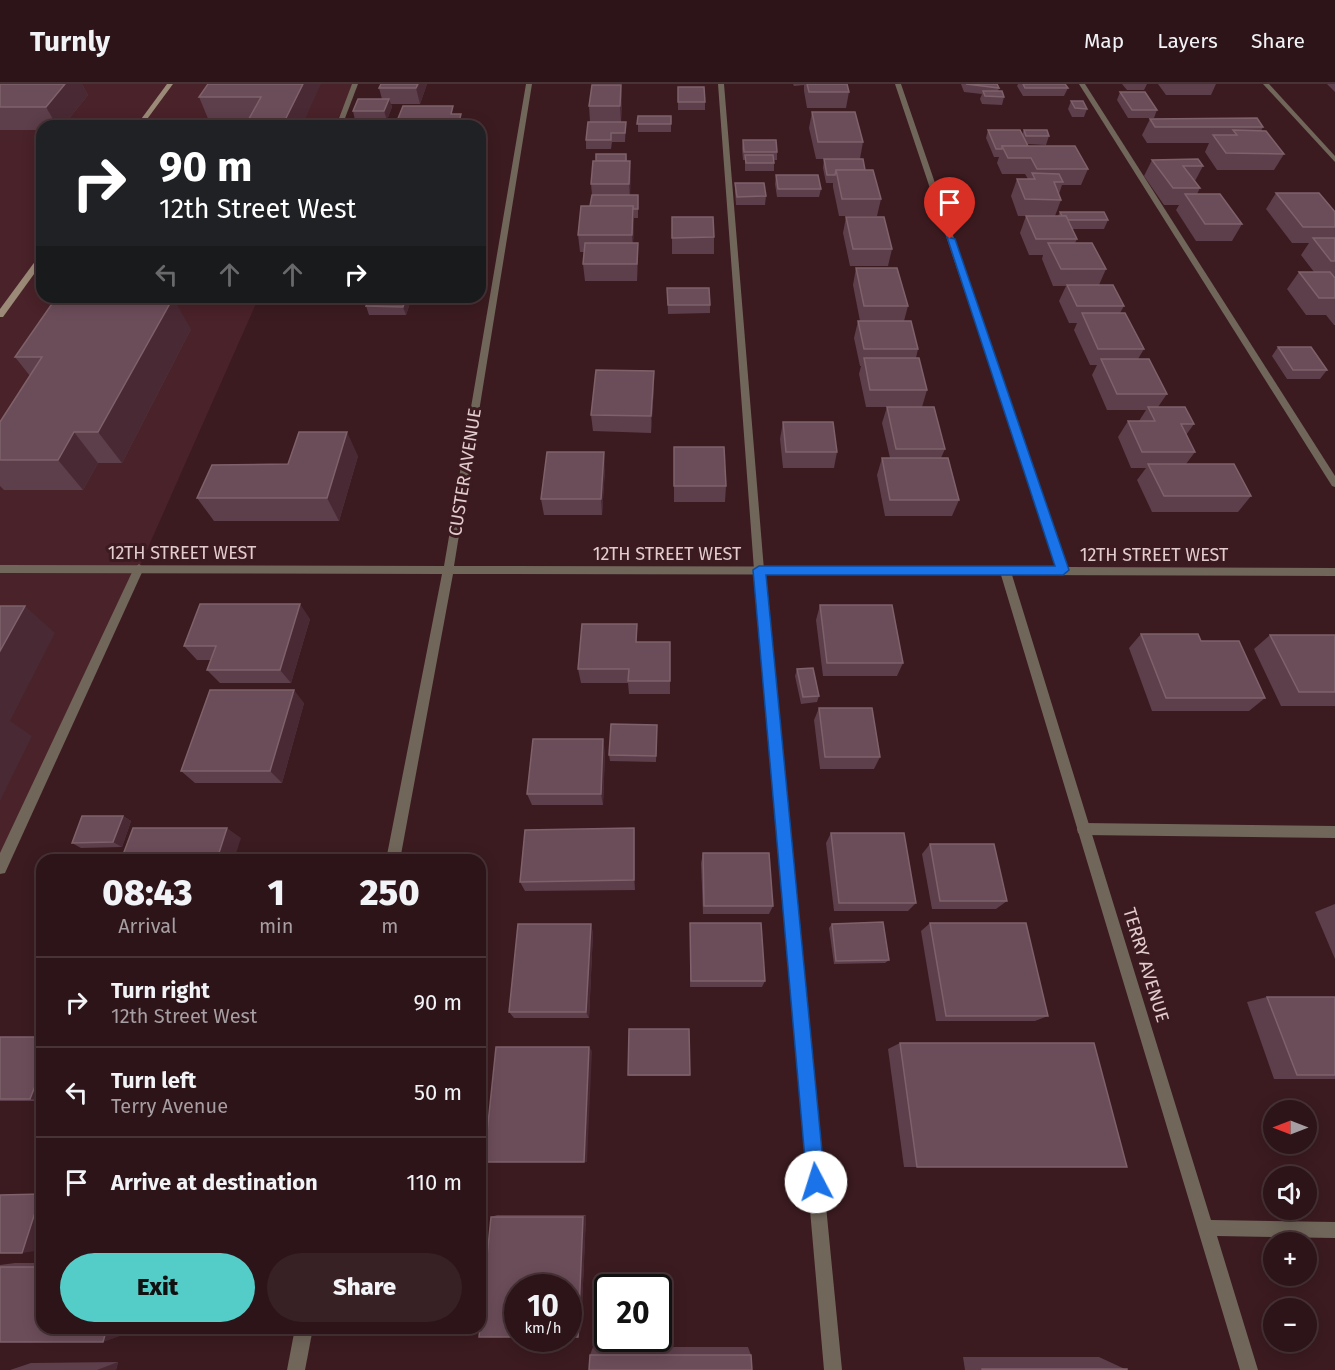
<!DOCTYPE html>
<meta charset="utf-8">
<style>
:root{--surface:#2c1418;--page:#382125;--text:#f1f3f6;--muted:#a69ea2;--line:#483337;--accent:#54cdc8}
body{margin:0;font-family:"Fira Sans",sans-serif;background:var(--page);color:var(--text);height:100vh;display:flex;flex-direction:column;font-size:22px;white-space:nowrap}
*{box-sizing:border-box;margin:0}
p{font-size:20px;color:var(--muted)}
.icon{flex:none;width:33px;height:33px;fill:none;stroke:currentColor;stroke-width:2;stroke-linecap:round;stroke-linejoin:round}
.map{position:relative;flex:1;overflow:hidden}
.side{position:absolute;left:36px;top:770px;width:450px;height:480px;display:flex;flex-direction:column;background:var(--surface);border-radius:18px;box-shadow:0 3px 15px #0003,0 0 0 2px var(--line)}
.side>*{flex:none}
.guide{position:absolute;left:36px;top:36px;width:450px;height:183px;border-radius:18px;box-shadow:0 3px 15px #0003,0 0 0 2px var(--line);background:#202124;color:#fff;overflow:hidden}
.needle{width:39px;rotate:270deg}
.controls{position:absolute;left:1263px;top:1016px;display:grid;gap:12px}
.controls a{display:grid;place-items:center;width:54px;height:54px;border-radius:50%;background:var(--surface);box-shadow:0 3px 15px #0003,0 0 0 2px var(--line);font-size:30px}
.speed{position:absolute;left:504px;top:1190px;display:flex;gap:12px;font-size:30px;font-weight:700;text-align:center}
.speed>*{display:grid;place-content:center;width:78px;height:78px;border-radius:50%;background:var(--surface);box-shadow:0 3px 15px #0003,0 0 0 2px var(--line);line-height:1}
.speed small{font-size:15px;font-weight:400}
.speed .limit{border:3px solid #111;border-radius:9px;background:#fff;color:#111}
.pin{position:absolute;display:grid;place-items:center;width:51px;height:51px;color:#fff;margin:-62px -26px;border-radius:50% 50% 50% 0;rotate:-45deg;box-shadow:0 0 6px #0007}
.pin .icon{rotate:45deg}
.me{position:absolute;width:66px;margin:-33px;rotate:355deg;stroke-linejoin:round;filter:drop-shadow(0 0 4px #0008)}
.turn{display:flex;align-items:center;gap:21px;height:126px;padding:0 24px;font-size:27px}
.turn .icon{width:78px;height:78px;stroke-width:2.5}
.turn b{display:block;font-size:42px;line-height:51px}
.lanes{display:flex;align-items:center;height:57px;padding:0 24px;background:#0003;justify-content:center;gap:30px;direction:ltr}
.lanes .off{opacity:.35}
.eta{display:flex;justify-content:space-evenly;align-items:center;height:102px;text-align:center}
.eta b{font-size:36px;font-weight:800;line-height:42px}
.action{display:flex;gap:12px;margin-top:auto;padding:12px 24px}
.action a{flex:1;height:69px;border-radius:36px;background:var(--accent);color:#111;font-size:24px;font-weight:800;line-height:69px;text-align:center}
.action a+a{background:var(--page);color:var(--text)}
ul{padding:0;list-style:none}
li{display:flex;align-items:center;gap:18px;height:90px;padding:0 24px;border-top:2px solid var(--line)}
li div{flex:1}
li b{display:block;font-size:22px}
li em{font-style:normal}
header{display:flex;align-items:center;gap:36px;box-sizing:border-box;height:84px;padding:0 30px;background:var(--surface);border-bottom:2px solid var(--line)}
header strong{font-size:28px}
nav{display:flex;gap:33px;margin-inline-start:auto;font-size:21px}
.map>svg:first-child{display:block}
.built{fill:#4a2229}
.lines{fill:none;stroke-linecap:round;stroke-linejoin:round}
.lane{fill:#71665a;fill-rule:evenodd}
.street{fill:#71665a;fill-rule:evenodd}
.secondary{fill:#9b8a77;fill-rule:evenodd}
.wall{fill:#5d3e4b}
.shaded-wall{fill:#492934}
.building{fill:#6b4d59;stroke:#7e616b;stroke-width:1.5}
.route{fill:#1a73e8;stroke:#114b97;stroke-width:1.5}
.labels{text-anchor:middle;stroke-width:6;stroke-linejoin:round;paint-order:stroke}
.street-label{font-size:18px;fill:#e3ccce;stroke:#3b1b20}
</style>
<header>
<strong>Turnly</strong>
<nav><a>Map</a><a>Layers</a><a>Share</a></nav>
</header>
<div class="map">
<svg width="1335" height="1286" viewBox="0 0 1335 1286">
<rect width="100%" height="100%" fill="#3b1b20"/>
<polygon class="built" points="0,0 353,0 335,42 42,42 42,213 259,213 139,484 0,784"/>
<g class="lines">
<g class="lane">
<polygon points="352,0 358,0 342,42 336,42"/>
<polygon points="718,0 724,0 764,486 842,1286 824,1286 754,486"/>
<polygon points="1079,0 1085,0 1335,392 1335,403 1332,402"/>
<polygon points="139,480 144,484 5,789 0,790 0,769 134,484"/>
<polygon points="1083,739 1335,742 1335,754 1083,751 1078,749 1077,745 1078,741"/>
</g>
<g class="street">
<polygon points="526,0 532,0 454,482 1057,483 895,0 901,0 1067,483 1335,484 1335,492 1012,491 1211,1136 1335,1138 1335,1154 1217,1152 1258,1286 1240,1286 1001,491 453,490 400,776 386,776 442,490 0,489 0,481 444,482"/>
<polygon points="1263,0 1269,0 1335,72 1335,78"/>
<polygon points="295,1244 313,1244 305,1286 287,1286"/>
</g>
<g class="secondary">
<polygon points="167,0 173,0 142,42 136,42"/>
<polygon points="39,172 42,172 42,179 3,233 0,233 0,225"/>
</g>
</g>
<g class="wall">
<polygon points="0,0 82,0 88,11 63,42 42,42 42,46 0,46"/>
<polygon points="321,0 248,36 209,37 199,13"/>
<polygon points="427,0 420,20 391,20 392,23 387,36 355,36 353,27 382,15 379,4"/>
<polygon points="793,0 847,0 849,8 846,24 807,24 804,7 804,1 794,2"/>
<polygon points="961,0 997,0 999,4 998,7 1004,13 1002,21 982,20 980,15 982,10 964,8"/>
<polygon points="1018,0 1023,0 1068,4 1064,12 1023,12 1017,2"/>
<polygon points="1090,0 1147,0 1144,6 1127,6 1122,0"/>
<polygon points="1158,0 1216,0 1211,11 1166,11"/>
<polygon points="1327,0 1335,0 1335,8"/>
<polygon points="621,1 622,17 621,38 590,38 589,22"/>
<polygon points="678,3 705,18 705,26 678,26"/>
<polygon points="1120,8 1157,26 1154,34 1128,34 1117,16"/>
<polygon points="1071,17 1087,25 1084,33 1072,33 1068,25"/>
<polygon points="812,28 863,58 860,75 816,75 809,44"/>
<rect x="638" y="32" width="33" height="16"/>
<polygon points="1150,35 1263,43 1261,47 1284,70 1274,86 1217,86 1205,68 1209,59 1147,59 1142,51"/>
<polygon points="626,38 625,58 612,58 611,65 586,65 586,56"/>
<polygon points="988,46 1022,50 1024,46 1049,52 1046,61 1027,60 1028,62 1088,85 1081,101 1062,101 1059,110 1061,116 1055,132 1058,132 1060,128 1108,136 1104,145 1072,145 1077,155 1075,159 1106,185 1099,201 1124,222 1120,229 1144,265 1138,275 1167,310 1158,323 1194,340 1186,351 1195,368 1186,380 1251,412 1238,428 1152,428 1137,396 1146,384 1131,384 1118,353 1128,337 1139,337 1146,326 1107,326 1092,291 1097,281 1090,281 1074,246 1077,239 1069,239 1059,217 1066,202 1053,202 1042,175 1043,171 1029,171 1020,149 1026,132 1040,132 1018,132 1011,112 1017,95 1028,95 1025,90 1002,90 997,79 999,73 994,73 986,54"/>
<polygon points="743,56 777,68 777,76 774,76 774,87 745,87 745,76 743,76 742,64"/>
<polygon points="626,70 627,77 630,77 630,111 638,119 638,134 634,134 633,159 638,175 637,197 585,197 583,180 584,168 580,168 578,151 590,122 592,111 591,100"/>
<polygon points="824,75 865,86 881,115 877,132 839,132 833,103 833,99 826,99 823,84"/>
<polygon points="1152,76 1203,82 1195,97 1200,104 1197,110 1242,140 1232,157 1196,157 1176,126 1179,121 1164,121 1144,92"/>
<polygon points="776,91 821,105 819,113 777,113 775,100"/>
<polygon points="735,99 766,112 765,121 736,121 735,107"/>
<polygon points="1276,109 1335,128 1335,241 1334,241 1326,231 1306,231 1287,205 1299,188 1314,188 1301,171 1309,159 1292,159 1266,125"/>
<polygon points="672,133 714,153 714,170 672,170"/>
<polygon points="846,133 892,165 888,182 850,182 843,149"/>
<polygon points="856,184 908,222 904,237 918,265 916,274 927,306 922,323 945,365 941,374 959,416 952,432 885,432 877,391 882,374 890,374 882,339 887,323 892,323 866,323 859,290 861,282 860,282 854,254 858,237 860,237 853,201"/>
<polygon points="667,204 710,221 710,229 668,230"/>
<polygon points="412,213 406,231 369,231 366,222"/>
<polygon points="191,245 122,379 98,379 83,406 4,406 0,402 0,338 30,292 15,273"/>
<polygon points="1278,263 1327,286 1320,295 1287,295 1272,272"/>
<polygon points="654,303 651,349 593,347 591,331"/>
<polygon points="783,338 837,368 834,384 783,384 780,355"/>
<polygon points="674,363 726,402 725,418 674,418"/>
<polygon points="358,372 339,437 214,437 197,414 288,380"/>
<polygon points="605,384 602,431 544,431 541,415"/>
<polygon points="820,521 903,579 897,592 823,592 816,536"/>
<polygon points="310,535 291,599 220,599 207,586 211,576 197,576 184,562"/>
<polygon points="1141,550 1201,557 1265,614 1249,627 1152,627 1129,564"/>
<polygon points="1270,551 1335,551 1335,622 1281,622 1254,565"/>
<polygon points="638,558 670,558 670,610 629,610 628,599 581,599 578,585"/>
<polygon points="797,585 819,612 817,618 801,620 795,592"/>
<polygon points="304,619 282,699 195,699 181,687"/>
<polygon points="819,624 880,673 874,685 820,685 814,636"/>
<polygon points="657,641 656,678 610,677 609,671"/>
<polygon points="605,667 603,721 532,721 527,710"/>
<polygon points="123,732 131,737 122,763 81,764 72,759"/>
<polygon points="634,744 635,754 635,806 525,807 520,798"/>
<polygon points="831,749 916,819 908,827 834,827 826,759"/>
<polygon points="930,760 1007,817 996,825 932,825 922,770"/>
<polygon points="703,769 773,822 769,830 703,830 701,779"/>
<polygon points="1335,820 1335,875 1315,828"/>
<polygon points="690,839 765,897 762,903 690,903"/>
<polygon points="930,839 1048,932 1035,937 936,937 921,847"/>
<polygon points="832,840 889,876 885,879 834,880 829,844"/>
<polygon points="593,848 589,934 514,934 509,928"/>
<polygon points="1267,913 1335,913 1335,995 1274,995 1247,918"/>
<rect x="0" y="953" width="42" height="64"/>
<polygon points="900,959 1127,1083 904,1083 888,965"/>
<polygon points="628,991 690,991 689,992 629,992"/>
<polygon points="497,1131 586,1131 581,1246 491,1133"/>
<polygon points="15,1179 37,1179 42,1244 128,1244 126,1250 0,1258 0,1181"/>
<polygon points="593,1263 748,1263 751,1271 590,1271"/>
<polygon points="963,1273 1099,1273 1127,1286 965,1286"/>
<polygon points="118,1278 116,1286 10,1286 31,1279"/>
</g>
<g class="shaded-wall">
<polygon points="65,0 82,0 88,11 63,42 57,42 46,23"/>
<polygon points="303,0 321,0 302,42 282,42"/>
<polygon points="418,0 427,0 420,20 416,4"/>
<polygon points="621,1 622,17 621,38 620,22"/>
<polygon points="389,15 392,23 387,36 384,27"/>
<polygon points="630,77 631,94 630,116 629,100"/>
<polygon points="633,122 634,139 633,168 632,151"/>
<polygon points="638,159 638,175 637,197 637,180"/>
<polygon points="406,213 412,213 406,231 403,223"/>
<polygon points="173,214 191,245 122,379 98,348"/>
<polygon points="654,287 654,303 651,349 651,332"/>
<polygon points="74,348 98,379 83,406 58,376"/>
<polygon points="347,348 358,372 339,437 327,414"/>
<polygon points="604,368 605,384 602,431 601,415"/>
<polygon points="300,520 310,535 291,599 280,586"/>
<polygon points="25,522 55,549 10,637 32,652 0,717 0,567"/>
<polygon points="294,606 304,619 282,699 270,687"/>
<polygon points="603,655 605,667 603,721 601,710"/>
<polygon points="123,732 131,737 122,763 113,758"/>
<polygon points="227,744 241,754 234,776 217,776"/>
<polygon points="634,744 635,754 635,806 634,796"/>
<polygon points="591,840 593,848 589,934 586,928"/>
<polygon points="589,963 592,967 587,1078 584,1078"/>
<polygon points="42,984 42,1016 30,1015"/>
<polygon points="41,1110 42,1146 35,1167 22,1169"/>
<polygon points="586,1131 581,1246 578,1253 583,1133"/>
<polygon points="107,1244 128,1244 126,1250 103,1258"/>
<polygon points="118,1278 116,1286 97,1286"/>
</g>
<g class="building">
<polygon points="0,0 65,0 46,23 0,23"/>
<polygon points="208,0 303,0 282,42 245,42 261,13 199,13"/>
<polygon points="381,0 418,0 416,4 379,4"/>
<polygon points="807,0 847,0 849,8 809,8"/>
<polygon points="966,0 997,0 999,4"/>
<polygon points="1023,0 1065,0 1068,4 1025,4"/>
<polygon points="592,1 621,1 620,22 589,22"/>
<polygon points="678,3 704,3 705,18 678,18"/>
<polygon points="983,7 1002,7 1004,13 985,12"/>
<polygon points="1120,8 1145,8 1157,26 1132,26"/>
<polygon points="358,15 389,15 384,27 353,27"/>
<polygon points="1071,17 1083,17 1087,25 1075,24"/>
<polygon points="403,22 453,22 451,30 461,30 459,38 466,38 465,42 395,42"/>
<polygon points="812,28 855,28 863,58 818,58"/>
<polygon points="638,32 671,32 671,40 637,40"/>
<polygon points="1257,34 1263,43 1155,43 1150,35"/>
<polygon points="588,38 626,38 625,49 611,49 611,56 586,56"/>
<polygon points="988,46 1020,46 1028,62 1002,62 1002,65 996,65"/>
<polygon points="1024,46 1047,46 1049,52 1026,52"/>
<polygon points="1233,46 1266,47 1284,70 1226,69 1213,51 1237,51"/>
<polygon points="743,56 776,56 777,68 744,68"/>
<polygon points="1002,62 1075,62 1088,85 1037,85 1031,74 1008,74"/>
<rect x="596" y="70" width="30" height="7"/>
<polygon points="745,71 773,71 774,79 746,79"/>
<polygon points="824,75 863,75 865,86 836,86 835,91 827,91"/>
<polygon points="1198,75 1203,82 1183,82 1200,104 1173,104 1152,76"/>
<polygon points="593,77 630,77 629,100 591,100"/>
<polygon points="836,86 873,86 881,115 842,115"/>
<polygon points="1032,89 1059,90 1063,98 1054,98 1061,116 1025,115 1017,95 1035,95"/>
<polygon points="776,91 818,91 821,105 778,105"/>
<polygon points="735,99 764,99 766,112 737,113"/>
<polygon points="1276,109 1319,109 1335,128 1335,143 1303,143"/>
<polygon points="1185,110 1220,110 1242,140 1205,140"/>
<polygon points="592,111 638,111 638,125 633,125 633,122 590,122"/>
<polygon points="581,122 633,122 632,151 578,151"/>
<polygon points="1060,128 1104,128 1108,136 1068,136 1066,132 1062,132"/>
<polygon points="1026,132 1066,132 1077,155 1036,155"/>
<polygon points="672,133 713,133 714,153 672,154"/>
<polygon points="846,133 884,133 892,165 853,165"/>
<polygon points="1313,154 1335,154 1335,177 1331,177"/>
<polygon points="585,159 638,159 637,180 583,180"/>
<polygon points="1048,159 1092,159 1106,185 1061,185"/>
<polygon points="856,184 897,184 908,222 864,222"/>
<polygon points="1299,188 1330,188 1335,194 1335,214 1319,214"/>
<polygon points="1067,201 1113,201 1124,222 1077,222"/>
<polygon points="667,204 709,204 710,221 668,221"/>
<polygon points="370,213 406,213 403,223 366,222"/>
<polygon points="56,214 173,214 98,348 74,348 58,376 0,376 0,338 42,273 15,273"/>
<polygon points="1082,229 1125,229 1144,265 1098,265"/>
<polygon points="858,237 911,237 918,265 864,265"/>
<polygon points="1278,263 1311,263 1327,286 1293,286"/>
<polygon points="864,274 919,274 927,306 870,306"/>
<polygon points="1101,275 1149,275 1167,310 1117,310"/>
<polygon points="596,286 654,287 651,332 591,331"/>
<polygon points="887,323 934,323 945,365 896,365"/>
<polygon points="1148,323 1185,323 1194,340 1181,340 1195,368 1142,368 1128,337 1155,337"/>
<polygon points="783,338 833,338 837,368 786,368"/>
<polygon points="299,348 347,348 327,414 197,414 212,381 288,380"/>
<polygon points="674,363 724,363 726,402 674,402"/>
<polygon points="547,368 604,368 601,415 541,415"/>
<polygon points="882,374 948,374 959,416 890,416"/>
<polygon points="1148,380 1234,380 1251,412 1164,412"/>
<polygon points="200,520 300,520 280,586 207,586 216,562 184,562"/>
<polygon points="820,521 892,521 903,579 827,579"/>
<polygon points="0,522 25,522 0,567"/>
<polygon points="582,540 637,540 636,558 670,558 670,597 628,597 629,585 578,585"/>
<polygon points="1141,550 1198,550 1201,557 1239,557 1265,614 1166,614"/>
<polygon points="1270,551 1335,551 1335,608 1299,608"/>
<polygon points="813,584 819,612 803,613 797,585"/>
<polygon points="210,606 294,606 270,687 181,687"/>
<polygon points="819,624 872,624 880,673 825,673"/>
<polygon points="611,640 657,641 656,672 609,671"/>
<polygon points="533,655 603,655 601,710 527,710"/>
<polygon points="82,732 123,732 113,758 72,759"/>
<polygon points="133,744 227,744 217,775 238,776 121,776"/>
<polygon points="634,744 634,796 520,798 525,746"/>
<polygon points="831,749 904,749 916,819 839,819"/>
<polygon points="930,760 994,760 1007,817 940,817"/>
<polygon points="703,769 769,769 773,822 704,822"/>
<polygon points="883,838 889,876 836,877 832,840"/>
<polygon points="690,839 761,839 765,897 691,897"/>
<polygon points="930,839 1026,839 1048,932 946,932"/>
<polygon points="518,840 591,840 586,928 509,928"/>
<polygon points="1267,913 1335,913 1335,991 1297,991"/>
<polygon points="629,945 689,945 690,991 628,991"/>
<polygon points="0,953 42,953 42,984 30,1015 0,1015"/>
<polygon points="900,959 1094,959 1127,1083 917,1083"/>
<polygon points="496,963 589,963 584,1078 484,1078"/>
<polygon points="41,1110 22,1169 0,1169 0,1111"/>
<polygon points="491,1133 583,1133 578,1253 568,1253 568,1203 518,1203 518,1253 479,1253"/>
<polygon points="42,1165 42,1244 107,1244 103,1258 0,1258 0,1183 36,1183"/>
<polygon points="590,1271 751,1271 752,1286 589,1286"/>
<rect x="982" y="1285" width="145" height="1"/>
</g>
<polygon class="route" points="947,153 955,155 1069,486 1063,491 766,491 825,1098 822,1104 816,1107 809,1104 807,1098 753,486 759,482 1055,482"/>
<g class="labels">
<g class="street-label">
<text transform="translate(465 388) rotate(-81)" y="6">CUSTER AVENUE</text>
<text x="182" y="475">12TH STREET WEST</text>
<text x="667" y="476">12TH STREET WEST</text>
<text x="1154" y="477">12TH STREET WEST</text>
<text transform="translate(1146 881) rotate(73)" y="6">TERRY AVENUE</text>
</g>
</g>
</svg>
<div class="controls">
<a><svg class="needle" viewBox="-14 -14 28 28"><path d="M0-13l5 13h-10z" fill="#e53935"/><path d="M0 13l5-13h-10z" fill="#a69ea2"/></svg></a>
<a><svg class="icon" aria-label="sound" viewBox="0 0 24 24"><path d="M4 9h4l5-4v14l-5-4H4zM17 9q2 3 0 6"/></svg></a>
<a>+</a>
<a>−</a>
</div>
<div class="speed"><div>10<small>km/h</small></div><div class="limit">20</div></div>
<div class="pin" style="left:950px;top:155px;background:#d93025"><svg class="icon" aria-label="arrive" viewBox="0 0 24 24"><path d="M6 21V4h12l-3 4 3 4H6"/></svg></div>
<svg class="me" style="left:816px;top:1098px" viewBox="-20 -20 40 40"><circle r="19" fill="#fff"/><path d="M0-13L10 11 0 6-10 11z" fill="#1a73e8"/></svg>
<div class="guide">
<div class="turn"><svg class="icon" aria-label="right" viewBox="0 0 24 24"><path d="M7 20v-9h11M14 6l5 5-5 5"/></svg><div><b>90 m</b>12th Street West</div></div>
<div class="lanes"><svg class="icon off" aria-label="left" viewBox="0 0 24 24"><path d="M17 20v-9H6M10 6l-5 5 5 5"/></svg><svg class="icon off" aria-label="ahead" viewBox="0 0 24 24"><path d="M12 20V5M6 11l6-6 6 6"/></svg><svg class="icon off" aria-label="ahead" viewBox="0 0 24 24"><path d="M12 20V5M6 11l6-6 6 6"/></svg><svg class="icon" aria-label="right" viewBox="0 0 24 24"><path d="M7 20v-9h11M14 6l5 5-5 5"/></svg></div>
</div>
<section class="side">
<div class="eta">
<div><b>08:43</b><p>Arrival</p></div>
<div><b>1</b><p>min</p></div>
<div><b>250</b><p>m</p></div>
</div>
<ul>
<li><svg class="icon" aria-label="right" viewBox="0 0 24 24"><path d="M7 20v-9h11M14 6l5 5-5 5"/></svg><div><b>Turn right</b><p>12th Street West</p></div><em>90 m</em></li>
<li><svg class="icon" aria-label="left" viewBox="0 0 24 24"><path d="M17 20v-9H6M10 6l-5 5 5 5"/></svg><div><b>Turn left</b><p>Terry Avenue</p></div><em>50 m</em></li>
<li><svg class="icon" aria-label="arrive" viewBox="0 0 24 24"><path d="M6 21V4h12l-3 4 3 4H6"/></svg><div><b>Arrive at destination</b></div><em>110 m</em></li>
</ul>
<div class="action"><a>Exit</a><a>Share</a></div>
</section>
</div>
